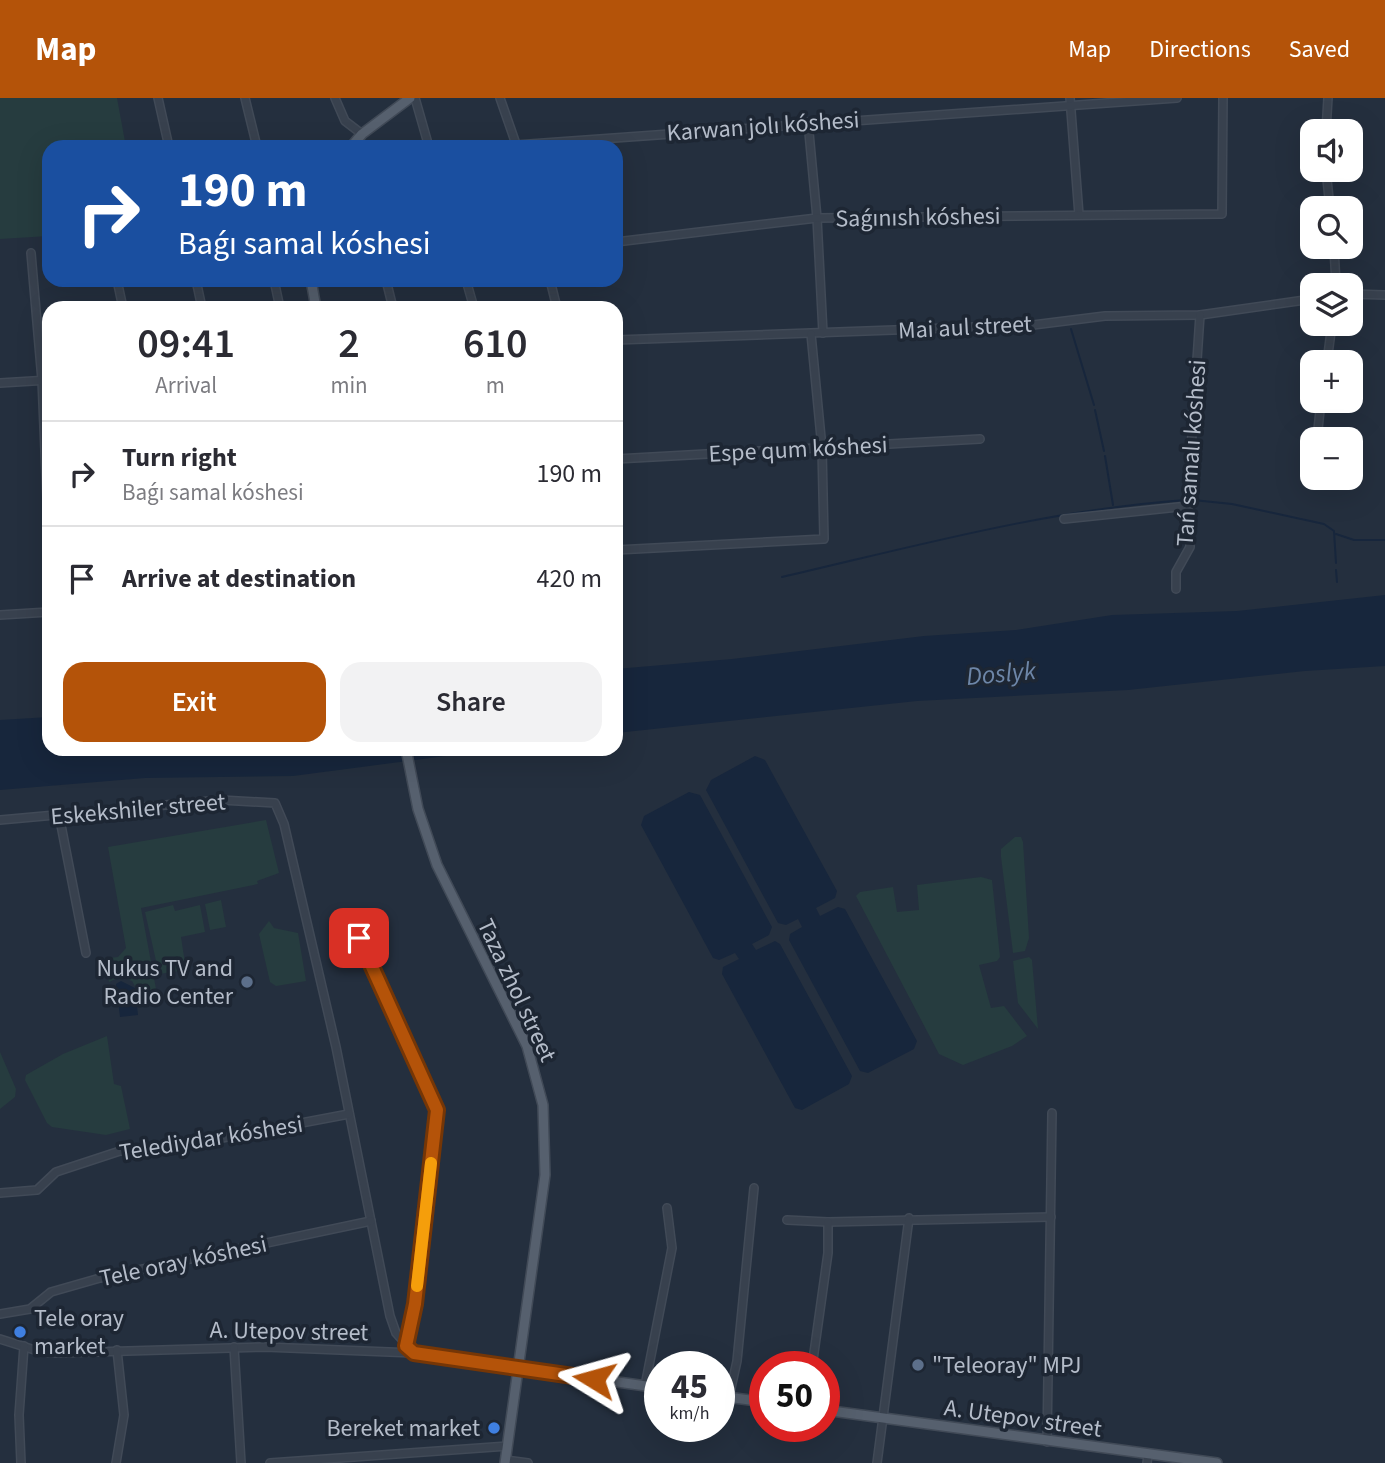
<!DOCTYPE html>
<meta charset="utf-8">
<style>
:root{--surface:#fff;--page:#f2f2f3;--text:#2b2b33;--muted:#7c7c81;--line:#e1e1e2;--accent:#b45309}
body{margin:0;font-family:"Source Sans 3",sans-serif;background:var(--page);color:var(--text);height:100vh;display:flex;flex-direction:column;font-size:26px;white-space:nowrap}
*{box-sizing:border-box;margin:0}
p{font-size:23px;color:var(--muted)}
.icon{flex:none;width:38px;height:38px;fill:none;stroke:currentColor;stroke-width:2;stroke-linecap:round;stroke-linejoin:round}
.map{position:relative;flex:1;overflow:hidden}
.panel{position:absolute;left:42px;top:203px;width:581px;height:455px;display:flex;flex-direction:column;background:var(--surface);border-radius:21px;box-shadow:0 7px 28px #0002}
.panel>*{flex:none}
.banner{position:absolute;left:42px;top:42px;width:581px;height:147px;border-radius:21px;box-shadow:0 7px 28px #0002;background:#1a4fa0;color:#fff;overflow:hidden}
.fabs{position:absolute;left:1300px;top:21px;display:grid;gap:14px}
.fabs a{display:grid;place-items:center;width:63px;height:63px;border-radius:14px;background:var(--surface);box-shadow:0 7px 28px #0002;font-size:35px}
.speed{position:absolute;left:644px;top:1253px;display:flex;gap:14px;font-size:35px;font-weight:700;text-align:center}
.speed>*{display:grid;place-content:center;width:91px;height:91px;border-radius:50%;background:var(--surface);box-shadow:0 7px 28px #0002;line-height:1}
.speed small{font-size:18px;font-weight:400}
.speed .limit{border:10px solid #d22;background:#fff;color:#111}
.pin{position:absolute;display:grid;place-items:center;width:60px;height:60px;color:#fff;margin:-30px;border-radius:14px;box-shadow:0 4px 10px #0006}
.me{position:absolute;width:77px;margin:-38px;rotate:278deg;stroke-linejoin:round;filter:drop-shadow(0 0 5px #0008)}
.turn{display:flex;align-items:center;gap:24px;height:147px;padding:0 21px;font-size:32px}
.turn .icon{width:91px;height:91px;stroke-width:2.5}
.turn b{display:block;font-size:49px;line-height:60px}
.eta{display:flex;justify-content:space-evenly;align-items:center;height:119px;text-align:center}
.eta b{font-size:42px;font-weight:600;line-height:49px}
.primary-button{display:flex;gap:14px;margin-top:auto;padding:14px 21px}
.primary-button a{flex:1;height:80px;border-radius:21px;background:var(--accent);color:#fff;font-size:28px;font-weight:600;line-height:80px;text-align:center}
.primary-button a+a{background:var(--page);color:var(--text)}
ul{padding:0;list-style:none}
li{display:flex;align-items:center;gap:21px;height:105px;padding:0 21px;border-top:2px solid var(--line)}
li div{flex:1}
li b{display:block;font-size:26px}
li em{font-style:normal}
header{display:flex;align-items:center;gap:42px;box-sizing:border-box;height:98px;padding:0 35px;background:var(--accent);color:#fff}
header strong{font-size:33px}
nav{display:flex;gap:38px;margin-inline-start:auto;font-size:24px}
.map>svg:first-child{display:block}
.green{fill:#263c3f}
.water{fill:#17263c}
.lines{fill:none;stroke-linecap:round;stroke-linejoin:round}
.stream{stroke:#17263c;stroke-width:2}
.minor-casing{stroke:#414a57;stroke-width:10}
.major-casing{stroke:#414a57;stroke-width:12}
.minor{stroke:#38414e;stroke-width:7}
.major{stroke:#56606e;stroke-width:9}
.route-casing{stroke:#753606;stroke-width:18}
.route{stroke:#b45309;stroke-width:12}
.slow{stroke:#f59e0b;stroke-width:12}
.service-dot{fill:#5c6f8a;stroke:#1d2633;stroke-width:2.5}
.shop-dot{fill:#3f7fe0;stroke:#1d2633;stroke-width:2.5}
.labels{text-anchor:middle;stroke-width:7;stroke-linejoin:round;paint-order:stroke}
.street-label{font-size:24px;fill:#b4bcc9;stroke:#1d2633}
.poi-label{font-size:24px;fill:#b4bcc9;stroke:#1d2633;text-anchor:end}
.water-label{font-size:26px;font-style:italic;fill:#6d86a8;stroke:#1d2633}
</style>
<header>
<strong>Map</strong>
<nav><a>Map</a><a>Directions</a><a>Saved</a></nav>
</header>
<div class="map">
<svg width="1385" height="1365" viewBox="0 0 1385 1365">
<rect width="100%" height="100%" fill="#242f3e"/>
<g class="green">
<polygon points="0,0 117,0 126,49 49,49 49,138 0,141"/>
<polygon points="266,722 279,775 257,783 258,786 141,810 156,891 155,902 145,907 132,883 120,879 109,884 103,861 118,859 126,850 108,749"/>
<polygon points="1015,739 1021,739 1023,744 1029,840 1025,853 1013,855 1001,759 1001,751"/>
<polygon points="981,779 992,782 1000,859 997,863 979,867 991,910 1004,908 1027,938 1012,948 963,967 939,956 856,798 860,794 893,789 897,814 919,812 917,787"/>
<polygon points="221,802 226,829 210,832 205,806"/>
<polygon points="173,807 175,813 200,807 205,834 181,839 186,872 159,876 145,814"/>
<polygon points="269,823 274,830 298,835 306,883 276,888 270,884 259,836"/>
<polygon points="1029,859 1032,862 1038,931 1018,905 1013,863"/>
<polygon points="107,938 114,986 121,988 130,1031 106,1037 52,1029 47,1025 25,982 26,977 63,956"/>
<polygon points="0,954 16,991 15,999 0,1011"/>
</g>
<g class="water">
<polygon points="1385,497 1385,568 1305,573 1128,592 917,603 616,635 616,571 732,561 924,538 1016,532 1112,517 1237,513"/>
<polygon points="49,619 49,651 499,651 293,678 145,680 0,692 0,622"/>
<polygon points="755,658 765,662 837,793 835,800 816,810 820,818 838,809 845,811 917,943 914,951 868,975 860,973 789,842 790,836 802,829 798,821 786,827 778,825 706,692 711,682"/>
<polygon points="689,694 700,697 772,829 769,837 752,846 756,852 775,843 780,846 852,978 849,986 802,1012 795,1010 722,876 723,869 739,861 735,855 719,862 713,860 641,727 644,718"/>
<polygon points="121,883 135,890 138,917 120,919 116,886"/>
</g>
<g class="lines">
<g class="stream">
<polyline points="1071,231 1094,307"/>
<polyline points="1095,312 1104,353"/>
<polyline points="1105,358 1113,407"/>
<polyline points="1193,402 1232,406 1324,426 1334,433 1336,465"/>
<polyline points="1336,436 1354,442 1385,442"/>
<polyline points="1336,472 1337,484"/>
<path d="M782,479C916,448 1047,412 1185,402"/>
</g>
<g class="minor-casing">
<g id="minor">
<polyline points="158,0 169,49"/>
<polyline points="245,0 257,49"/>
<polyline points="335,0 345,23 362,36"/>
<polyline points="415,0 429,49"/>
<polyline points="500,0 517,49"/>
<polyline points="1070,0 1079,117"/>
<polyline points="808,24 817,120 823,235"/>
<polyline points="1326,33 1328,0"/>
<polyline points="516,47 1177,0"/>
<polyline points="1326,72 1330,110"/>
<polyline points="616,144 817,120 1222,116 1223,0"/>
<polyline points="1334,149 1336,187"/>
<polyline points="31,155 42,282 49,448"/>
<polyline points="117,182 123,210"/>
<polyline points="196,182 202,210"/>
<polyline points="274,182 280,210"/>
<polyline points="386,182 393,210"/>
<polyline points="466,182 474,210"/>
<polyline points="550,182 557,210"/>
<polyline points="1351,196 1385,197"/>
<polyline points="616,242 1033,227 1105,218 1200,217 1312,201"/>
<polyline points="1327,264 1332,226"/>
<polyline points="0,285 49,282"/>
<polyline points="1317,341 1321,303"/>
<polyline points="616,361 980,341"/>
<polyline points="1064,421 1188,408"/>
<polyline points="616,452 824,441 822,350 811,236"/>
<polyline points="1176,491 1176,474 1190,449 1188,396 1200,217"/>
<polyline points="0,517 49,514"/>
<polyline points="59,717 86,855"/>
<polyline points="0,722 221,702 275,705 284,726 336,949 390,1218 396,1235 414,1255"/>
<polyline points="359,840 437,1012 415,1206 406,1248"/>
<polyline points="0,1095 37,1092 56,1074 120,1053 153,1053 349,1016"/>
<polyline points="787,1122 828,1124 1051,1119"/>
<polyline points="0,1216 30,1211 51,1194 100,1180 371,1123"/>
<polyline points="0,1241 41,1254 59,1255 265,1249 414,1255 519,1270"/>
<polyline points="234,1249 241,1365"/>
<polyline points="812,1269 828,1155 828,1124"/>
<polyline points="645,1288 672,1150 667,1110"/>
<polyline points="729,1299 737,1263 754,1090"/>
<polyline points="1047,1344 1052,1015"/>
<polyline points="506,1362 528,1365"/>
<polyline points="21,1365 19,1317 24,1248"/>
<polyline points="116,1365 124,1317 117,1252"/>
<polyline points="270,1365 508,1348"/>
<polyline points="877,1365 909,1120"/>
<polyline points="1147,1365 1148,1357"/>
</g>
</g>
<g class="major-casing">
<g id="major">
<polyline points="351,49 362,36 410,0"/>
<polyline points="311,182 316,210"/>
<polyline points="406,651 418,711 437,767 527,948 543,1007 545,1077 505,1365"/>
<polyline points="519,1270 660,1290"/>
<polyline points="719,1298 765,1304"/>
<polyline points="824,1312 1217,1365"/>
</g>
</g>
<use href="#minor" class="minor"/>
<use href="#major" class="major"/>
</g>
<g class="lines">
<g class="route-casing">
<polyline id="route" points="359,840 437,1012 415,1206 406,1248 414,1255 594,1281"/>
</g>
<use href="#route" class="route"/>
<polyline class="slow" points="417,1188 431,1065"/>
</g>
<g class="service-dot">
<circle cx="247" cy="884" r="7"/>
<circle cx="918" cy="1267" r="7"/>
</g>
<g class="shop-dot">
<circle cx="20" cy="1234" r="7"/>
<circle cx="494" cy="1330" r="7"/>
</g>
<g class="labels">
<g class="street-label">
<text transform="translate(763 28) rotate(-4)" y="8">Karwan jolı kóshesi</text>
<text transform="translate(918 119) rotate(-1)" y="8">Saǵınısh kóshesi</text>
<text transform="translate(965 229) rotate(-3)" y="8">Mai aul street</text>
<text transform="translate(798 351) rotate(-3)" y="8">Espe qum kóshesi</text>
<text transform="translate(1191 355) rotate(-86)" y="8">Tań samalı kóshesi</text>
<text transform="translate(138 711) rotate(-5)" y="8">Eskekshiler street</text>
<text transform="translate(517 892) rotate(65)" y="8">Taza zhol street</text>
<text transform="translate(211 1040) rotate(-9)" y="8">Telediydar kóshesi</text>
<text transform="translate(183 1163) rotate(-12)" y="8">Tele oray kóshesi</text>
<text transform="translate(289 1233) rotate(1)" y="8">A. Utepov street</text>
<text transform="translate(1023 1320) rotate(8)" y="8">A. Utepov street</text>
</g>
<g class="poi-label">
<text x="233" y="878">Nukus TV and<tspan x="233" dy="28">Radio Center</tspan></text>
<text x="34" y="1228" text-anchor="start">Tele oray<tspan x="34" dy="28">market</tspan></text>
<text x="932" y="1275" text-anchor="start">"Teleoray" MPJ</text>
<text x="480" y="1338">Bereket market</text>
</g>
<g class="water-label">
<text transform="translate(1001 575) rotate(-5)" y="9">Doslyk</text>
</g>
</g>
</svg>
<div class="fabs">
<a><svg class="icon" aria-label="sound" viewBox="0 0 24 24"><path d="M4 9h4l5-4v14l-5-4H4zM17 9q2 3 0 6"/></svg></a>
<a><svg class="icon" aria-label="search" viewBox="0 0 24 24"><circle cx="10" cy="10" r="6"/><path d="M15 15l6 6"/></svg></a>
<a><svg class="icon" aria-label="layers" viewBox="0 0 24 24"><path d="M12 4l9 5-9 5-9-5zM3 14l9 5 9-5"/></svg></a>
<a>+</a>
<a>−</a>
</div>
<div class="speed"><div>45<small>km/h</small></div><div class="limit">50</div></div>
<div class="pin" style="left:359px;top:840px;background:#d93025"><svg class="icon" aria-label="arrive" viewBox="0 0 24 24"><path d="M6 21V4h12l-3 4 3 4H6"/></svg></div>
<svg class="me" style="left:594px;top:1281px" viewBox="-20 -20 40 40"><path d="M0-17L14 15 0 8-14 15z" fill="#b45309" stroke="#fff" stroke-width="4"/></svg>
<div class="banner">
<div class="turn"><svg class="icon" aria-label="right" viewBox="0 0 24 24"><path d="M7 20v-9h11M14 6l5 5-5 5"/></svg><div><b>190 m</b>Baǵı samal kóshesi</div></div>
</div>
<section class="panel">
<div class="eta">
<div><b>09:41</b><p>Arrival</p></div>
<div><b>2</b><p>min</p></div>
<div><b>610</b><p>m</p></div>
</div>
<ul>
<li><svg class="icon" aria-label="right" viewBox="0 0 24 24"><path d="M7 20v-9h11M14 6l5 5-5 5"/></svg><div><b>Turn right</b><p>Baǵı samal kóshesi</p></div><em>190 m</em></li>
<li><svg class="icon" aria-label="arrive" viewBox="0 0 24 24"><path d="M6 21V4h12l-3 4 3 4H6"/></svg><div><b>Arrive at destination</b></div><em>420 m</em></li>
</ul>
<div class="primary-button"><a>Exit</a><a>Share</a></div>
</section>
</div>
